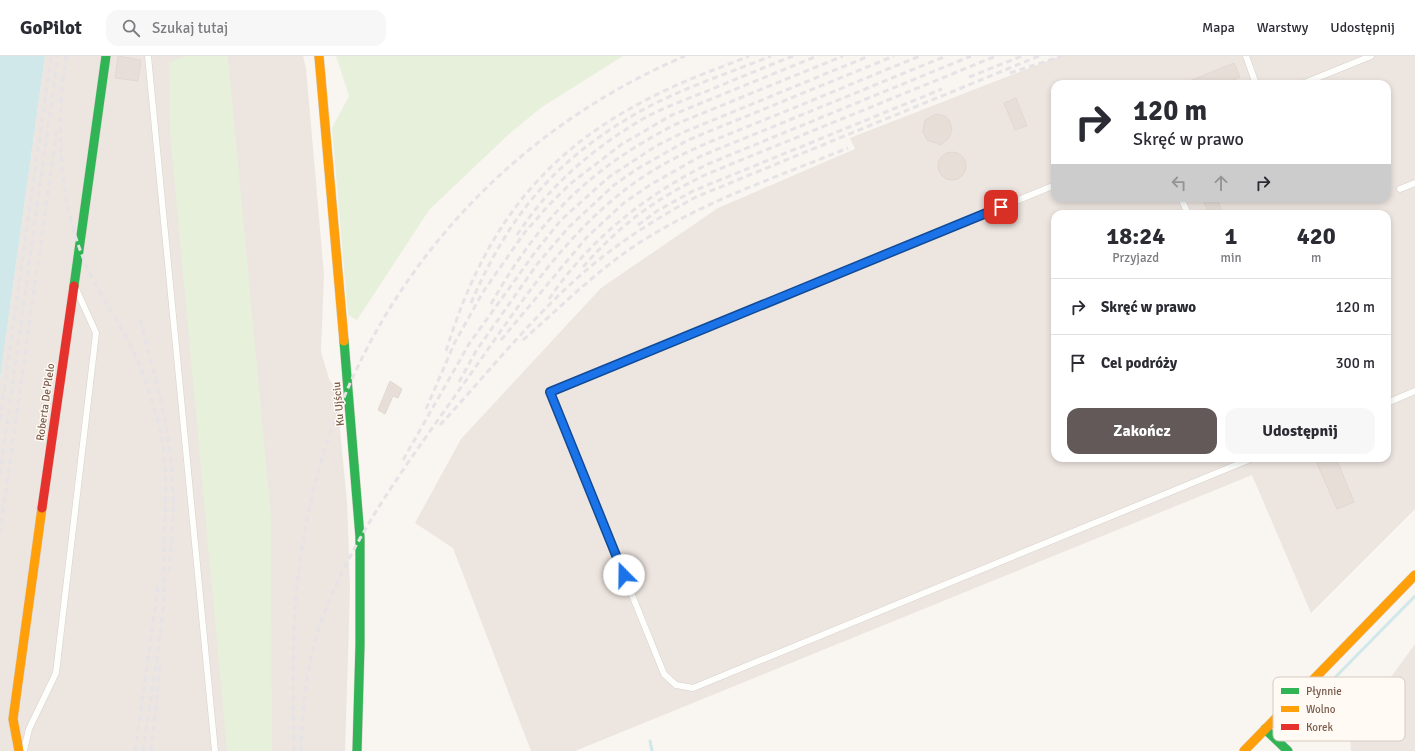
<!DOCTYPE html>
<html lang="pl">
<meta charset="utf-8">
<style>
:root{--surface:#fff;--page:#f7f7f7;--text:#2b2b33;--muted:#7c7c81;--line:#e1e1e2;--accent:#625958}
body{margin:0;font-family:Signika,sans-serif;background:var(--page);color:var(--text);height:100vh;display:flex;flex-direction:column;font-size:15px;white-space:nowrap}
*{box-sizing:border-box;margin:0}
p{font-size:13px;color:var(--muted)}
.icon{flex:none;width:22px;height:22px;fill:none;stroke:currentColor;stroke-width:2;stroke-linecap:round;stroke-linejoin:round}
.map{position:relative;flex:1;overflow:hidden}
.sheet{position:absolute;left:1051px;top:154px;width:340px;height:252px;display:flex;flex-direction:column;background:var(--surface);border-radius:12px;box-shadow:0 2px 6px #0003}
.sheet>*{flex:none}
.top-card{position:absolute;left:1051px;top:24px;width:340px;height:122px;border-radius:12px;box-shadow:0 2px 6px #0003;background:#fff;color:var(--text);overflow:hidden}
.pin{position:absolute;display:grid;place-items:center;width:34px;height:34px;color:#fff;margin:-17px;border-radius:8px;box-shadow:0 2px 6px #0006}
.me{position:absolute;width:44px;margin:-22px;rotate:338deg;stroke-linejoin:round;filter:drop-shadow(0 0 3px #0008)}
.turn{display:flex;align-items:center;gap:14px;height:84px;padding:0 16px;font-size:18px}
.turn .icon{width:52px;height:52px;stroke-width:2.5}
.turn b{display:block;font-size:28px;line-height:34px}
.lanes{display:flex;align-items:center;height:38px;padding:0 16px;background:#0003;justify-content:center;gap:20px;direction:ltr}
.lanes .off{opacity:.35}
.eta{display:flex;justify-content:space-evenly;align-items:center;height:68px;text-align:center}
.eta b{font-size:24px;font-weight:800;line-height:28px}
.primary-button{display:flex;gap:8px;margin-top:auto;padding:8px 16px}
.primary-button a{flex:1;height:46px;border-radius:12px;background:var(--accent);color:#fff;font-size:16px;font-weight:800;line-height:46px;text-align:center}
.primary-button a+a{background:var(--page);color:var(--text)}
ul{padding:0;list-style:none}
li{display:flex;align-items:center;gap:12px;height:56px;padding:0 16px;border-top:1px solid var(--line)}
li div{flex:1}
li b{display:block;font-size:15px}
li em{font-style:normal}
header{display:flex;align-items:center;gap:24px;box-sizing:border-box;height:56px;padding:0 20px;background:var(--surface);border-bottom:1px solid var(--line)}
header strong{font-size:19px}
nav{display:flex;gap:22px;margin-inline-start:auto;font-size:14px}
.search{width:280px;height:36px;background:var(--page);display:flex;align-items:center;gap:10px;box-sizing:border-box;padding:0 14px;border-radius:12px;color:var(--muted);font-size:15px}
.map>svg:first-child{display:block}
.industrial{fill:#ede5e0;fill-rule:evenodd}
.green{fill:#e7f0db}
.water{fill:#d0e8ea}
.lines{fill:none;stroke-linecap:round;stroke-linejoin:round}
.stream{stroke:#d0e8ea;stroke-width:3}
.building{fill:#e6ded7;stroke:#e2d8d2}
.lane-casing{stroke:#d7d1cb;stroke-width:7}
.fast-casing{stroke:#d9d2cb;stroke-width:10}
.slow-casing{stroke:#d9d2cb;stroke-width:10}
.jam-casing{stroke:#d9d2cb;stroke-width:10}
.lane{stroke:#fefefd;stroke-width:6}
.fast{stroke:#30b455;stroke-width:9}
.slow{stroke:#ff9f0a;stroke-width:9}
.jam{stroke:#e5322d;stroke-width:9}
.rail{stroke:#e6e3e7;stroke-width:3;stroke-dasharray:6 4;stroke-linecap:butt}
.route-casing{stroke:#114b97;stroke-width:10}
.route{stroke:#1a73e8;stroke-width:7}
.labels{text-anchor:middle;stroke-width:3;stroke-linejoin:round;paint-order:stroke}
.street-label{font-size:11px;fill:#7a5c4d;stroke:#fffaf3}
.key{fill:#fffaf3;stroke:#d7cbc1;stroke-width:1}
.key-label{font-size:11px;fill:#7a5c4d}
</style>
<header>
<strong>GoPilot</strong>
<div class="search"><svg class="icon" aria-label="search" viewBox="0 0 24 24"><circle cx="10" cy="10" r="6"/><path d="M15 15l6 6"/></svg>Szukaj tutaj</div>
<nav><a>Mapa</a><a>Warstwy</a><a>Udostępnij</a></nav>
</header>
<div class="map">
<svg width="1415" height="695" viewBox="0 0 1415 695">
<rect width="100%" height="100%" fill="#f9f5f0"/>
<g class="industrial">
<polygon points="45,0 303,0 306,12 324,219 321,296 329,323 336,333 347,446 350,532 345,695 0,695 0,323"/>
<path d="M1060,0H1415V453L1311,557L1252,419L575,695H531L453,492L415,467L461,383L601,232L718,152L855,93L850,82ZM1055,28H1387V142H1055ZM1055,158H1387V402H1055Z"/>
<polygon points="1415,588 1415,695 1351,695 1350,678"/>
</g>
<g class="green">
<polygon points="186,0 228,0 271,460 272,695 227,695 170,77 169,6"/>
<polygon points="336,0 623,0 542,51 509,78 429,154 357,264 348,259 332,72 349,40"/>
</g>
<polygon class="water" points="0,0 45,0 0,323"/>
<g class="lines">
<g class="stream">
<polyline points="1300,682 1300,666 1306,651 1415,540"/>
<polyline points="650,685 652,695"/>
</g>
</g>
<g class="building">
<polygon points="118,0 141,4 138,25 115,22"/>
<polygon points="1234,7 1240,21 1224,28 1182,28"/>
<polygon points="1016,42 1027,70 1015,74 1004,47"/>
<polygon points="936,58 945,60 949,64 952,73 949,82 941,89 927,84 923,76 925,64"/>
<circle cx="952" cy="110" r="14"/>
<polygon points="1213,142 1217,142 1223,158 1209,158 1204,146"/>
<polygon points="390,325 402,333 398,342 393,340 385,358 378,354"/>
<polygon points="1323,402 1336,402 1354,446 1337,453 1316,405"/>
</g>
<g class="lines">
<g class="lane-casing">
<g id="lane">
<polyline points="148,0 215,695"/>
<polyline points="1246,0 1256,28"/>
<polyline points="1302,28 1371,0"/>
<polyline points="1055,129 550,336 664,618 676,629 693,632 1253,402"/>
<polyline points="1400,133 1415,127"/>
<polyline points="1181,142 1188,158"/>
<polyline points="1387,347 1415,335"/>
<polyline points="24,694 29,673 56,617 96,277 77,235"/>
</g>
</g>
<g class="fast-casing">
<g id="fast">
<polyline points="74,230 106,0"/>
<polyline points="344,285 360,481 360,589 357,695"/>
<polyline points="1265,673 1288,695"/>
</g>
</g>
<g class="slow-casing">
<g id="slow">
<polyline points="319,0 344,285"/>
<polyline points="19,695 13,663 42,452"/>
<polyline points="1244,695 1415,519"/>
</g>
</g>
<g class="jam-casing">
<polyline id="jam" points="42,452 74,230"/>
</g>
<use href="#lane" class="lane"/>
<use href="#fast" class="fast"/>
<use href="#slow" class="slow"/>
<use href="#jam" class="jam"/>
<g class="rail">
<polyline points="1010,17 1062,0"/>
<path d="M63,21C57,86 60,152 88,213C98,235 112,256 124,277C139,304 150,335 158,365C168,405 166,446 164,487C163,512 165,538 162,563C157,607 149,651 143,695"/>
<polyline points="969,21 1022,0"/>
<polyline points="63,25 66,0"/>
<polyline points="638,169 657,155 693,135 942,33"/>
<path d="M517,179C548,131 592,93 641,64C660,53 682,45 702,37C732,25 762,12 793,0"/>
<path d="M583,211C621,168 655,143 707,118L996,0"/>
<path d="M549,243C589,184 644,140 708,108L971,0"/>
<path d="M471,247C509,159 554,105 637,57C679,33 727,18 771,0"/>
<path d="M491,248C540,162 589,113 676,68L843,0"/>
<path d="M140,264C150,303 162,342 168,382C175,428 175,472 168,518"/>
<polyline points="501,284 587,181 625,146 650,129 701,100 946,0"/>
<path d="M523,284C564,248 604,207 652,179C713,142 782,119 848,92"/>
<path d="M446,295C484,172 544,92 662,36C690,22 720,12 749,0"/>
<polyline points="459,326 476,295 538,207 569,171 614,129 637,113 688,84 894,0"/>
<polyline points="426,353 455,286 483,236 525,176 547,151 570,128 622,88 672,59 817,0"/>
<polyline points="0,364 51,0"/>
<path d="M440,369C489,316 535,257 590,211C622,184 659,161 696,141L1039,0"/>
<polyline points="403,404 469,288 536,195 561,164 609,121 656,90 684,76 869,0"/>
<polyline points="0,418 58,0"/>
<polyline points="0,477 57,71"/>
<polyline points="135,695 158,531"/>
<polyline points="151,695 160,610"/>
<path d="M294,695C293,629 291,563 301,498C333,274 478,88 685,0"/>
<path d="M301,695C302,650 307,605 322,563C354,477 410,404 462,330C516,255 565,173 643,121C680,96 722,81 764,64C816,43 868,21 920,0"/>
</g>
</g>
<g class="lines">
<g class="route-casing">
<polyline id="route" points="624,519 550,336 1001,151"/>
</g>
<use href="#route" class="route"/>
</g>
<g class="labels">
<g class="street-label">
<text transform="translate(45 346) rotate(-82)" y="4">Roberta De'Plelo</text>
<text transform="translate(338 348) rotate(-95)" y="4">Ku Ujściu</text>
</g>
</g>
<rect x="1273" y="621" width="132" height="64" rx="6" class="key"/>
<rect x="1281" y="632" width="18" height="6" fill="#30b455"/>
<rect x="1281" y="650" width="18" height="6" fill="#ff9f0a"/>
<rect x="1281" y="668" width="18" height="6" fill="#e5322d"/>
<g class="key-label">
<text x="1306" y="639">Płynnie</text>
<text x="1306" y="657">Wolno</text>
<text x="1306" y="675">Korek</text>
</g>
</svg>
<div class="pin" style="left:1001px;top:151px;background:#d93025"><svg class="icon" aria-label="arrive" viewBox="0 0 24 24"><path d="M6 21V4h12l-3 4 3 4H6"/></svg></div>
<svg class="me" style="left:624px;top:519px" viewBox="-20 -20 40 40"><circle r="19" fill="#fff"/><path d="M0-13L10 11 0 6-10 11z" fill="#1a73e8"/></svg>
<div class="top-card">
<div class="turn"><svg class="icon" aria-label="right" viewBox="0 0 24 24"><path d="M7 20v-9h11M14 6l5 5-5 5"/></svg><div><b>120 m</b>Skręć w prawo</div></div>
<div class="lanes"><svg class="icon off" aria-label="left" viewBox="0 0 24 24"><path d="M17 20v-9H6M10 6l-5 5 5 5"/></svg><svg class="icon off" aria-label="ahead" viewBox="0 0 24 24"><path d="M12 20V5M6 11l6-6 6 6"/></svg><svg class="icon" aria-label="right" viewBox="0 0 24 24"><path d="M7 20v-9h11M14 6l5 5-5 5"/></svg></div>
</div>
<section class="sheet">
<div class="eta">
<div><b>18:24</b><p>Przyjazd</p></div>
<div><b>1</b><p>min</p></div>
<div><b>420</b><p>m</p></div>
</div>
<ul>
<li><svg class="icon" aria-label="right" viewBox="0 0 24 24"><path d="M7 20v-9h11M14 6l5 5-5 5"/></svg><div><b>Skręć w prawo</b></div><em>120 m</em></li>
<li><svg class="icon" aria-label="arrive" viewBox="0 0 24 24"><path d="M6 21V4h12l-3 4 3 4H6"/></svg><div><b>Cel podróży</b></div><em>300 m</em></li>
</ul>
<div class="primary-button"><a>Zakończ</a><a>Udostępnij</a></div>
</section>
</div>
